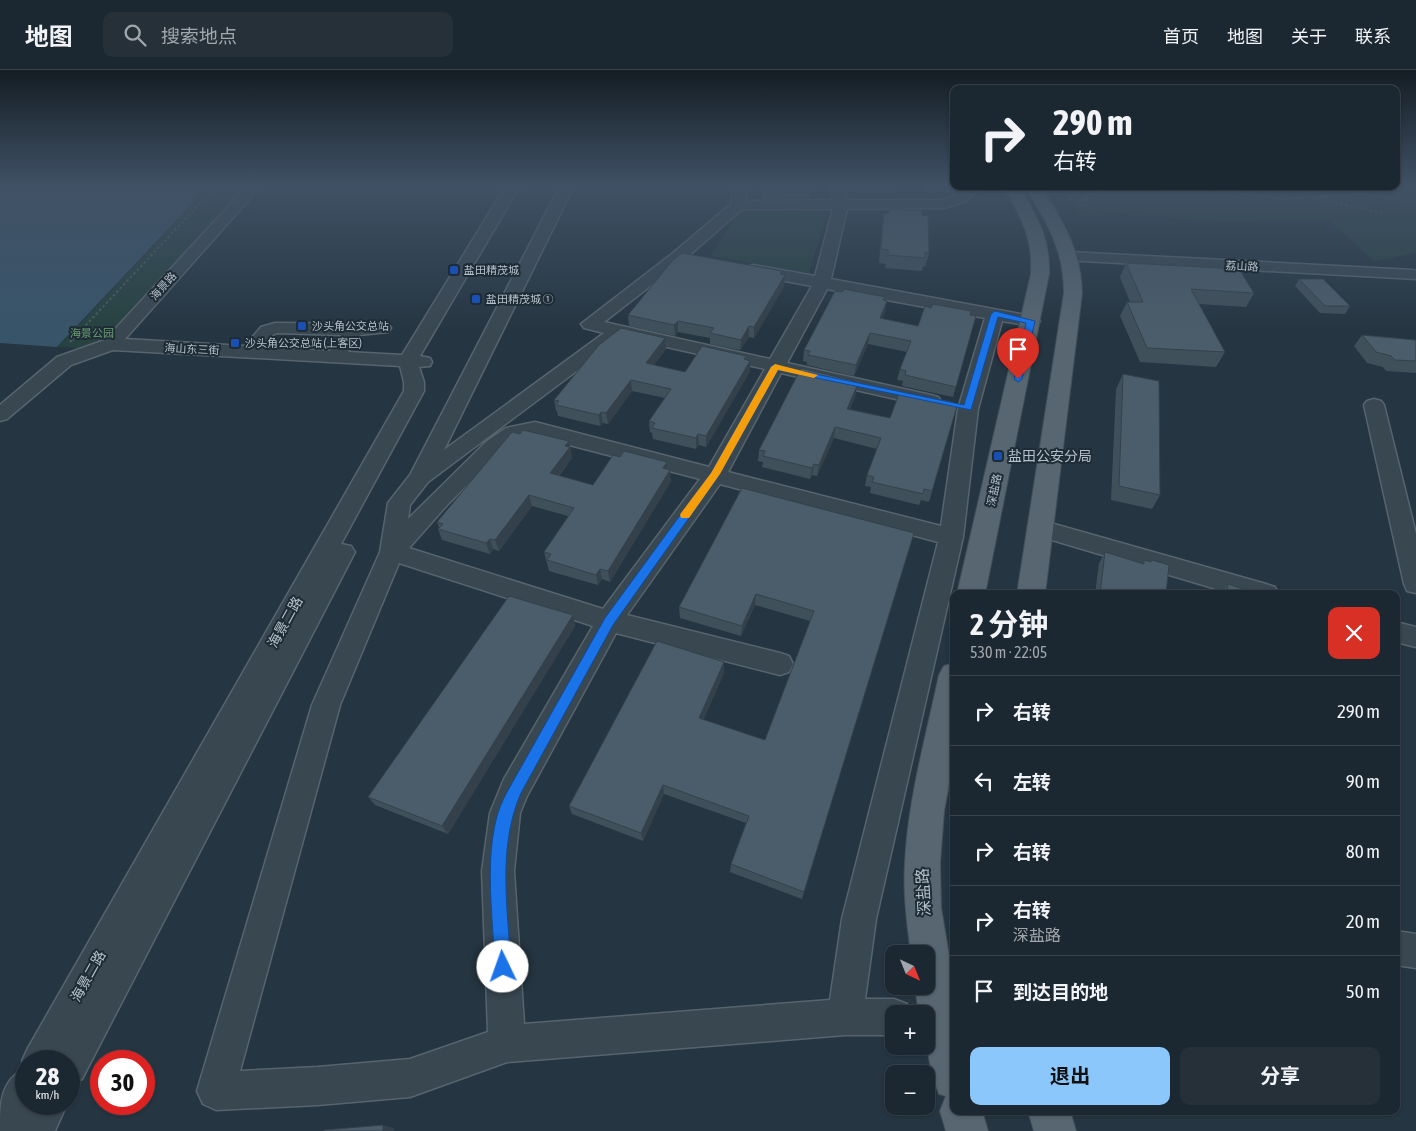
<!DOCTYPE html>
<html lang="zh">
<meta charset="utf-8">
<style>
:root{--surface:#1c2831;--page:#253039;--text:#f1f3f6;--muted:#a0a6ab;--line:#3a444d;--accent:#8bc7fb}
body{margin:0;font-family:"Asap Condensed","Noto Sans SC",sans-serif;background:var(--page);color:var(--text);height:100vh;display:flex;flex-direction:column;font-size:19px;white-space:nowrap}
*{box-sizing:border-box;margin:0}
p{font-size:16px;color:var(--muted)}
.icon{flex:none;width:28px;height:28px;fill:none;stroke:currentColor;stroke-width:2;stroke-linecap:round;stroke-linejoin:round}
.map{position:relative;flex:1;overflow:hidden}
.drawer{position:absolute;left:950px;top:520px;width:450px;height:525px;display:flex;flex-direction:column;background:var(--surface);border-radius:10px;box-shadow:0 1px 4px #0004,0 0 0 1px var(--line)}
.drawer>*{flex:none}
.banner{position:absolute;left:950px;top:15px;width:450px;height:105px;border-radius:10px;box-shadow:0 1px 4px #0004,0 0 0 1px var(--line);background:#1c2831;color:var(--text);overflow:hidden}
.needle{width:32px;rotate:137deg}
.buttons{position:absolute;left:885px;top:875px;display:grid;gap:10px}
.buttons a{display:grid;place-items:center;width:50px;height:50px;border-radius:10px;background:var(--surface);box-shadow:0 1px 4px #0004,0 0 0 1px var(--line);font-size:25px}
.speed{position:absolute;left:15px;top:980px;display:flex;gap:10px;font-size:25px;font-weight:700;text-align:center}
.speed>*{display:grid;place-content:center;width:65px;height:65px;border-radius:50%;background:var(--surface);box-shadow:0 1px 4px #0004,0 0 0 1px var(--line);line-height:1}
.speed small{font-size:12px;font-weight:400}
.speed .limit{border:8px solid #d22;background:#fff;color:#111}
.pin{position:absolute;display:grid;place-items:center;width:42px;height:42px;color:#fff;margin:-51px -21px;border-radius:50% 50% 50% 0;rotate:-45deg;box-shadow:0 0 5px #0007}
.pin .icon{rotate:45deg}
.me{position:absolute;width:55px;margin:-28px;rotate:357deg;stroke-linejoin:round;filter:drop-shadow(0 0 4px #0008)}
.turn{display:flex;align-items:center;gap:18px;height:105px;padding:0 20px;font-size:22px}
.turn .icon{width:65px;height:65px;stroke-width:2.5}
.turn b{display:block;font-size:35px;line-height:42px}
.round{display:grid;place-items:center;flex:none;width:52px;height:52px;border-radius:10px;background:var(--page)}
.head{display:flex;align-items:center;justify-content:space-between;height:85px;padding:0 20px}
h1{font-size:30px;font-weight:700;line-height:38px}
.action{display:flex;gap:10px;margin-top:auto;padding:10px 20px}
.action a{flex:1;height:58px;border-radius:10px;background:var(--accent);color:#111;font-size:20px;font-weight:700;line-height:58px;text-align:center}
.action a+a{background:var(--page);color:var(--text)}
ul{padding:0;list-style:none}
li{display:flex;align-items:center;gap:15px;height:70px;padding:0 20px;border-top:1px solid var(--line)}
li div{flex:1}
li b{display:block;font-size:19px}
li em{font-style:normal}
header{display:flex;align-items:center;gap:30px;box-sizing:border-box;height:70px;padding:0 25px;background:var(--surface);border-bottom:1px solid var(--line)}
header strong{font-size:24px}
nav{display:flex;gap:28px;margin-inline-start:auto;font-size:18px}
.search{width:350px;height:45px;background:var(--page);display:flex;align-items:center;gap:12px;box-sizing:border-box;padding:0 18px;border-radius:10px;color:var(--muted);font-size:19px}
.map>svg:first-child{display:block}
.green{fill:#274241}
.water{fill:#385469}
.lines{fill:none;stroke-linecap:round;stroke-linejoin:round}
.minor-casing{stroke:#57646e;stroke-width:3}
.major-casing{stroke:#43505a;stroke-width:2}
.path-far1{stroke:#455e5d;stroke-width:2;stroke-dasharray:2.5 2.5;stroke-linecap:butt}
.path{stroke:#455e5d;stroke-width:2.5;stroke-dasharray:3 3;stroke-linecap:butt}
.minor{fill:#394751;fill-rule:evenodd}
.major{fill:#576671;fill-rule:evenodd}
.wall{fill:#40505b}
.shaded-wall{fill:#34414a}
.building{fill:#4b5d6a;stroke:#34414a}
.route{fill:#1a73e8;stroke:#114b97}
.slow{fill:#f59e0b}
.transit-dot{fill:#1a4fb4;stroke:#1e2c36;stroke-width:2}
.labels{text-anchor:middle;stroke-width:4;stroke-linejoin:round;paint-order:stroke}
.far-street-label{font-size:11px;fill:#b6c1cb;stroke:#1e2c36}
.far-poi-label{font-size:11px;fill:#b6c1cb;stroke:#1e2c36;text-anchor:start}
.far-park-label{font-size:11px;fill:#6c9d70;stroke:#1e2c36}
.poi-label{font-size:14px;fill:#b6c1cb;stroke:#1e2c36;text-anchor:start}
.street-label{font-size:14px;fill:#b6c1cb;stroke:#1e2c36}
.near-street-label{font-size:16px;fill:#b6c1cb;stroke:#1e2c36}
</style>
<header>
<strong>地图</strong>
<div class="search"><svg class="icon" aria-label="search" viewBox="0 0 24 24"><circle cx="10" cy="10" r="6"/><path d="M15 15l6 6"/></svg>搜索地点</div>
<nav><a>首页</a><a>地图</a><a>关于</a><a>联系</a></nav>
</header>
<div class="map">
<svg width="1416" height="1061" viewBox="0 0 1416 1061">
<rect width="100%" height="100%" fill="#253541"/>
<g class="green">
<polygon points="208,114 247,114 97,279 58,277 201,125 197,124"/>
<polygon points="1396,114 1416,114 1416,183 1374,191 1328,149 1223,152 1112,143 1084,148 1059,116 1396,116"/>
<polygon points="741,139 827,144 809,203 710,186"/>
</g>
<polygon class="water" points="0,114 208,114 198,124 201,124 57,277 0,273"/>
<g class="lines">
<g class="minor-casing">
<g id="minor">
<path d="M249,114H263L125,269L245,276L261,257L275,253L388,254L391,258L388,262L359,265L348,282L402,285L507,114H521L420,286L430,288L432,292L430,296L419,297L424,312V321L341,474L351,476L355,482L82,1009L69,1014V991H26V1034H67L55,1061H0C0,1034 0,1010 26,998L22,991L28,978L404,321V312L400,296L113,280L71,295L7,349L0,351V335L57,287L105,270ZM277,263L341,265L330,281L263,277L273,265Z"/>
<path d="M561,114H575L444,380L604,263L584,258L581,254L673,183L731,134L733,114H747L746,131L833,130L829,114H843L847,130H943L956,125L965,118L964,116H978L980,119L966,131L945,138L847,139L831,209L1031,246L1037,247L1040,251L1037,255L1031,256L1002,251L978,339L963,467L876,849L865,929H894L907,934L911,944H894V965H845L507,992L410,1027L318,1035L216,1040L203,1034L197,1021L312,635L380,482L388,433L410,405ZM742,139H833L815,206L753,195L747,197L745,200L747,203L753,205L812,216L770,289L604,252L685,189ZM827,219L985,248L958,339L941,456L728,402L781,303L931,337L938,335L941,331L938,327L931,325L787,293ZM622,267L765,299L709,397L535,352L506,358L487,371L408,449L410,435L428,412ZM535,366L700,409L603,539L409,478L448,434L501,381L519,368ZM720,414L938,472L842,849L830,930L524,954L514,801L520,743L527,726L616,563L780,605L789,602L793,594L789,586L780,583L627,545ZM399,493L593,556L504,709L490,743L482,801L488,962L410,989L318,997L240,1001L340,635Z"/>
<polygon points="1070,182 1413,200 1416,201 1416,209 1064,190 1062,187 1064,184"/>
<polygon points="1374,329 1381,331 1384,335 1416,464 1416,523 1407,521 1404,514 1364,335 1367,331"/>
<polygon points="1040,450 1266,514 1275,517 1278,524 1233,524 1032,464 1028,458 1032,452"/>
<polygon points="1396,552 1416,557 1416,577 1396,572"/>
<polygon points="1396,861 1416,864 1416,898 1396,895"/>
</g>
</g>
<g class="major-casing">
<g id="major">
<path d="M1003,116H1019C1037,148 1050,166 1049,204L985,524H957L1031,204C1033,166 1021,148 1003,116Z"/>
<path d="M1025,116H1041C1063,152 1081,180 1082,223L1045,524H1017L1064,223C1064,180 1047,152 1025,116Z"/>
<path d="M954,593V687L944,741L940,793L941,838L954,915V1041H982L988,1061H946L940,1041L946,1026L939,1024C928,996 926,973 926,944H919L915,916H926V884H911C907,853 903,823 905,793C908,729 926,667 939,605L944,596Z"/>
<polygon points="1028,1041 1070,1041 1076,1061 1034,1061"/>
</g>
</g>
<g class="path-far1">
<polyline points="1147,116 1169,121 1217,120 1283,129 1365,124 1416,133"/>
<polyline points="1316,129 1382,143"/>
<polyline points="1070,130 1089,130 1085,124 1104,123 1099,116"/>
<polyline points="72,270 218,114"/>
</g>
<polyline class="path" points="70,272 73,268"/>
<use href="#minor" class="minor"/>
<use href="#major" class="major"/>
</g>
<g class="wall">
<polygon points="762,114 809,114 810,118 809,128 763,129"/>
<polygon points="853,114 896,114 895,123 856,123"/>
<polygon points="921,114 954,114 954,116 963,116 963,117 956,123 925,123"/>
<polygon points="889,139 922,145 929,183 925,197 923,196 922,201 885,198 886,194 879,193 882,157 884,143 888,143"/>
<polygon points="1126,193 1254,223 1246,237 1199,234 1225,282 1216,297 1140,292 1120,246 1127,232 1130,232 1120,207"/>
<polygon points="782,204 785,205 784,216 754,268 749,267 740,280 710,274 710,268 678,262 675,266 629,256 628,245"/>
<polygon points="1299,209 1350,236 1345,244 1320,243 1295,216"/>
<polygon points="842,222 885,227 884,230 885,242 882,249 918,256 970,245 976,246 953,327 902,316 903,311 897,310 900,299 907,282 868,274 854,306 807,295 807,292 803,291 804,280"/>
<polygon points="1362,265 1416,270 1416,303 1386,301 1383,297 1367,293 1354,276"/>
<polygon points="665,268 666,279 654,295 685,302 746,286 746,289 750,291 750,301 706,377 699,375 696,379 653,369 652,363 650,362 649,351 665,328 632,321 608,354 603,353 600,356 558,346 557,341 556,341 554,330"/>
<polygon points="1123,304 1160,425 1152,439 1111,430 1116,319"/>
<polygon points="853,316 857,316 855,327 850,339 890,348 951,334 957,336 929,432 921,430 919,435 870,423 871,417 865,416 867,405 877,379 834,368 817,406 812,405 810,409 762,397 763,392 758,391 759,380"/>
<polygon points="520,364 569,371 572,388 559,406 593,415 667,399 671,411 610,512 602,509 598,515 549,501 544,482 568,446 532,436 499,481 493,479 490,484 442,470 438,459 439,458 437,452"/>
<polygon points="914,463 802,829 730,802 731,794 746,753 664,724 643,771 572,744 569,736 724,592 724,603 703,650 765,670 810,551 755,535 741,566 680,548 679,537"/>
<polygon points="1105,482 1142,493 1144,490 1151,492 1152,490 1166,524 1095,524 1099,493"/>
<polygon points="1228,514 1259,524 1220,524"/>
<polygon points="573,545 575,556 448,764 375,735 368,727"/>
</g>
<g class="shaded-wall">
<polygon points="957,116 963,116 963,117 956,123"/>
<polygon points="782,201 781,212 785,205 784,216 754,268 754,257"/>
<polygon points="887,231 885,242 878,259 880,248"/>
<polygon points="678,251 678,262 675,266 674,255"/>
<polygon points="749,256 749,267 740,280 741,270"/>
<polygon points="870,263 868,274 854,306 856,295"/>
<polygon points="665,268 666,279 647,304 646,293"/>
<polygon points="750,291 750,301 706,377 706,366"/>
<polygon points="631,310 632,321 608,354 606,343"/>
<polygon points="857,316 855,327 845,350 847,339"/>
<polygon points="601,342 603,353 600,356 599,345"/>
<polygon points="835,357 834,368 817,406 819,395"/>
<polygon points="698,364 699,375 696,379 696,368"/>
<polygon points="569,371 572,388 552,414 550,403 565,376"/>
<polygon points="667,392 667,403 663,398"/>
<polygon points="814,394 812,405 810,409 812,398"/>
<polygon points="670,400 671,411 610,512 608,501"/>
<polygon points="529,425 532,436 499,481 495,470"/>
<polygon points="490,469 493,479 490,484 486,473"/>
<polygon points="600,499 602,509 598,515 596,505"/>
<polygon points="756,524 755,535 741,566 742,556"/>
<polygon points="573,545 575,556 448,764 442,756"/>
<polygon points="724,592 724,603 699,658 699,648"/>
<polygon points="663,715 664,724 643,771 641,763"/>
<polygon points="383,1055 394,1058 394,1061 383,1061"/>
</g>
<g class="building">
<polygon points="763,114 809,114 810,118 764,119"/>
<polygon points="889,139 922,141 922,145 928,146 929,183 925,182 925,188 888,185 888,180 881,179 884,143 889,144"/>
<polygon points="682,183 782,201 780,204 785,205 754,257 749,256 741,270 710,263 714,258 678,251 674,255 628,245 673,190"/>
<polygon points="1126,193 1239,199 1254,223 1191,219 1225,282 1147,278 1127,232 1143,232"/>
<polygon points="1299,209 1323,209 1350,236 1325,236"/>
<polygon points="844,219 885,227 883,230 887,231 880,248 918,256 925,236 931,238 933,234 971,241 970,245 976,246 956,317 905,305 906,301 900,299 911,271 870,263 856,295 808,285 810,281 804,280 835,221 842,222"/>
<polygon points="621,258 665,268 646,293 685,302 702,276 746,286 744,289 750,291 706,366 698,364 696,368 652,358 655,353 649,351 671,319 631,310 606,343 601,342 599,345 556,335 559,331 554,330 599,275"/>
<polygon points="1362,265 1416,270 1416,291 1395,290 1391,286 1376,282"/>
<polygon points="801,298 854,311 852,315 857,316 847,339 890,348 900,321 951,332 951,334 957,336 932,421 924,419 923,424 872,412 874,407 867,405 881,368 835,357 819,395 814,394 812,398 763,386 765,381 759,380"/>
<polygon points="1123,304 1159,311 1160,425 1119,416"/>
<polygon points="523,360 569,371 565,376 570,377 550,403 593,415 613,385 620,387 624,381 667,392 663,398 670,400 608,501 600,499 596,505 547,490 551,484 544,482 574,438 529,425 495,470 490,469 486,473 438,459 443,454 437,452 512,362 520,364"/>
<polygon points="742,418 914,463 804,822 731,794 749,746 663,715 641,763 569,736 657,571 724,592 699,648 765,670 814,541 756,524 742,556 679,537"/>
<polygon points="1105,482 1144,494 1144,490 1151,492 1152,490 1169,495 1166,524 1100,524"/>
<polygon points="1228,514 1259,524 1227,524"/>
<polygon points="509,526 573,545 442,756 368,727"/>
<polygon points="383,1055 383,1061 324,1061 324,1060"/>
</g>
<linearGradient id="sky" x2="0" y2="1"><stop stop-color="#141d24"/><stop offset="0.44" stop-color="#405165"/><stop offset="1" stop-color="#405165" stop-opacity="0"/></linearGradient>
<rect width="1416" height="262" fill="url(#sky)"/>
<path class="route" d="M995,241L1035,251L1022,309L1018,312L1014,309L1026,253L998,247L971,340L778,300L718,407L613,555L521,723C497,778 508,839 511,897L509,902L503,905L498,902L495,897C493,849 484,789 498,743C501,733 506,724 511,715L605,548L711,403L772,295L964,335L991,244Z"/>
<polygon class="slow" points="775,294 818,305 814,308 778,300 720,404 689,448 681,448 680,445 681,443 711,403 771,297"/>
<g class="transit-dot">
<rect x="449" y="195" width="10" height="10" rx="2.5"/>
<rect x="471" y="224" width="10" height="10" rx="2.5"/>
<rect x="297" y="251" width="10" height="10" rx="2.5"/>
<rect x="230" y="268" width="10" height="10" rx="2.5"/>
<rect x="993" y="381" width="10" height="10" rx="2.5"/>
</g>
<g class="labels">
<g class="far-street-label">
<text transform="translate(1242 196) rotate(3)" y="4">荔山路</text>
<text transform="translate(163 216) rotate(-48)" y="4">海景路</text>
<text transform="translate(192 279) rotate(3)" y="4">海山东三街</text>
<text transform="translate(994 420) rotate(-78)" y="4">深盐路</text>
</g>
<g class="far-poi-label">
<text x="464" y="204">盐田精茂城</text>
<text x="486" y="233">盐田精茂城 ①</text>
<text x="312" y="260">沙头角公交总站</text>
<text x="245" y="277">沙头角公交总站 (上客区)</text>
</g>
<g class="far-park-label">
<text x="92" y="267">海景公园</text>
</g>
<g class="poi-label">
<text x="1008" y="391">盐田公安分局</text>
</g>
<g class="street-label">
<text transform="translate(285 552) rotate(-61)" y="5">海景二路</text>
<text transform="translate(88 906) rotate(-61)" y="5">海景二路</text>
</g>
<g class="near-street-label">
<text transform="translate(923 822) rotate(-93)" y="6">深盐路</text>
</g>
</g>
</svg>
<div class="buttons">
<a><svg class="needle" viewBox="-14 -14 28 28"><path d="M0-13l5 13h-10z" fill="#e53935"/><path d="M0 13l5-13h-10z" fill="#a0a6ab"/></svg></a>
<a>+</a>
<a>−</a>
</div>
<div class="speed"><div>28<small>km/h</small></div><div class="limit">30</div></div>
<div class="pin" style="left:1018px;top:309px;background:#d93025"><svg class="icon" aria-label="arrive" viewBox="0 0 24 24"><path d="M6 21V4h12l-3 4 3 4H6"/></svg></div>
<svg class="me" style="left:503px;top:897px" viewBox="-20 -20 40 40"><circle r="19" fill="#fff"/><path d="M0-13L10 11 0 6-10 11z" fill="#1a73e8"/></svg>
<div class="banner">
<div class="turn"><svg class="icon" aria-label="right" viewBox="0 0 24 24"><path d="M7 20v-9h11M14 6l5 5-5 5"/></svg><div><b>290 m</b>右转</div></div>
</div>
<section class="drawer">
<div class="head"><div><h1>2 分钟</h1><p>530 m · 22:05</p></div><a class="round" style="background:#d93025;color:#fff"><svg class="icon" aria-label="close" viewBox="0 0 24 24"><path d="M6 6l12 12M18 6L6 18"/></svg></a></div>
<ul>
<li><svg class="icon" aria-label="right" viewBox="0 0 24 24"><path d="M7 20v-9h11M14 6l5 5-5 5"/></svg><div><b>右转</b></div><em>290 m</em></li>
<li><svg class="icon" aria-label="left" viewBox="0 0 24 24"><path d="M17 20v-9H6M10 6l-5 5 5 5"/></svg><div><b>左转</b></div><em>90 m</em></li>
<li><svg class="icon" aria-label="right" viewBox="0 0 24 24"><path d="M7 20v-9h11M14 6l5 5-5 5"/></svg><div><b>右转</b></div><em>80 m</em></li>
<li><svg class="icon" aria-label="right" viewBox="0 0 24 24"><path d="M7 20v-9h11M14 6l5 5-5 5"/></svg><div><b>右转</b><p>深盐路</p></div><em>20 m</em></li>
<li><svg class="icon" aria-label="arrive" viewBox="0 0 24 24"><path d="M6 21V4h12l-3 4 3 4H6"/></svg><div><b>到达目的地</b></div><em>50 m</em></li>
</ul>
<div class="action"><a>退出</a><a>分享</a></div>
</section>
</div>
